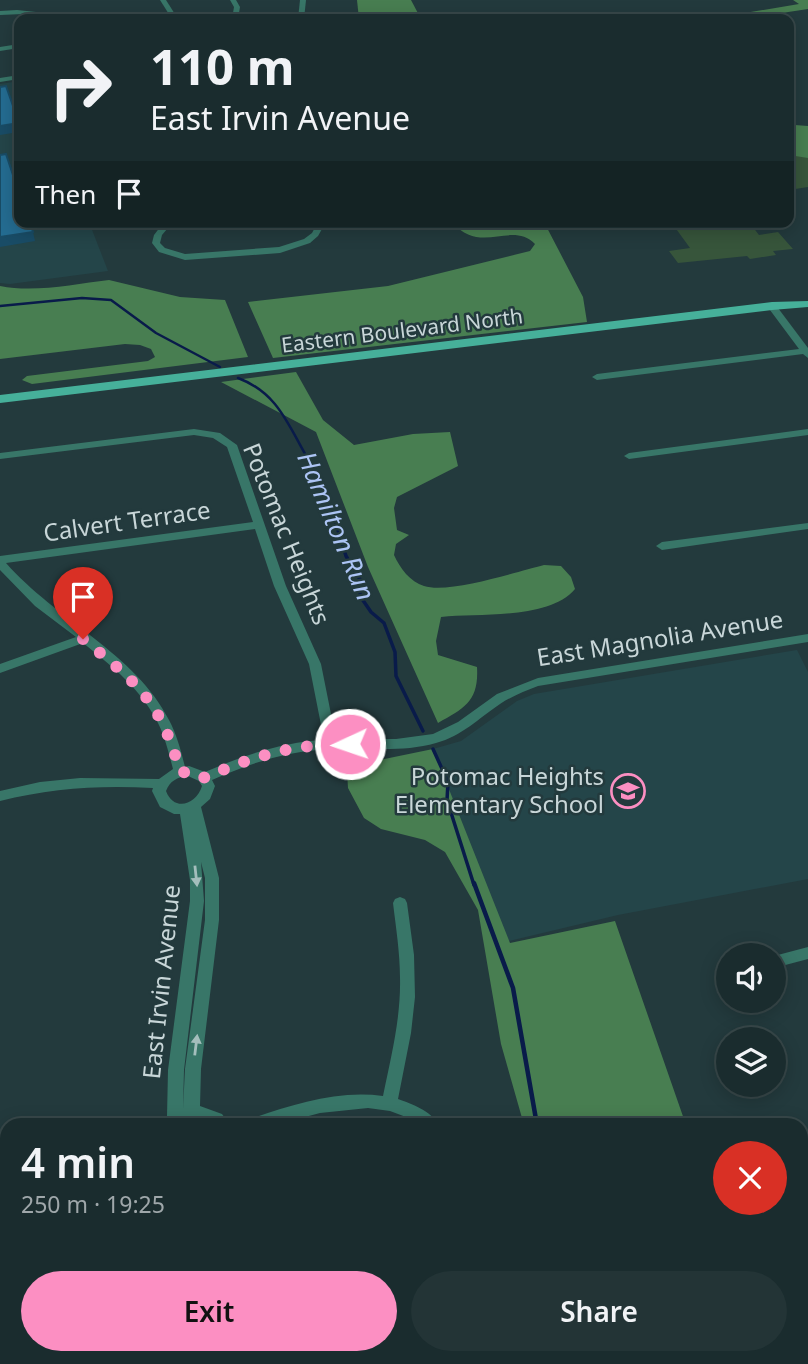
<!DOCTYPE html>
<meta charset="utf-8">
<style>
:root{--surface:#1a2c2e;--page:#233436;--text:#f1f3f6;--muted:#9fa7aa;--line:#38484a;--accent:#fc8fc2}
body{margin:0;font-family:"Noto Sans",sans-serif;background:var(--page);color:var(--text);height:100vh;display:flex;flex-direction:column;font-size:26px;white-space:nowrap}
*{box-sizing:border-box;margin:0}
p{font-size:23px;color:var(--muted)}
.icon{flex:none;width:38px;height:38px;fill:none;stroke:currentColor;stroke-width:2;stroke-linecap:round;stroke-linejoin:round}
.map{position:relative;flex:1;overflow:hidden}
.side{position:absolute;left:0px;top:1118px;width:808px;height:247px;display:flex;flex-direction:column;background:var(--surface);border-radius:21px 21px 0 0;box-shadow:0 4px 18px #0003,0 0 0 2px var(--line)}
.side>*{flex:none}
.hud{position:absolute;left:14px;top:14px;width:780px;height:214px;border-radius:14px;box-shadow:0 4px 18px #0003,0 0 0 2px var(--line);background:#1a2c2e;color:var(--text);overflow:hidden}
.fabs{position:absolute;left:716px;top:943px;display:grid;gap:14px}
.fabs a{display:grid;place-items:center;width:70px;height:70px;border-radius:50%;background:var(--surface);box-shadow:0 4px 18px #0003,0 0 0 2px var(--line);font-size:35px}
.pin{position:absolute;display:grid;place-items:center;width:60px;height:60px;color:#fff;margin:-72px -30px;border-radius:50% 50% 50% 0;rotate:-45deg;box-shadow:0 0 7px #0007}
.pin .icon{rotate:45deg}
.me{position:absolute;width:77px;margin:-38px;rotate:267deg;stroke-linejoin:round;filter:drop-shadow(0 0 5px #0008)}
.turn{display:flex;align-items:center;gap:24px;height:147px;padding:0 21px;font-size:32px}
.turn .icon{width:91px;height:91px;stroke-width:2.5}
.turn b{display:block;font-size:49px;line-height:60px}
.then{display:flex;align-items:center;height:66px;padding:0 21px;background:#0003;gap:14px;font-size:26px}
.round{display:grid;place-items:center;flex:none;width:74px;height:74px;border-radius:37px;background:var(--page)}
.head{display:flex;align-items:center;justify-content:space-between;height:119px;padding:0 21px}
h1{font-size:42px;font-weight:600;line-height:52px}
.button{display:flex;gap:14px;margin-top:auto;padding:14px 21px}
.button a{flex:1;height:80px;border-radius:42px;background:var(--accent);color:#111;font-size:28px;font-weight:600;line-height:80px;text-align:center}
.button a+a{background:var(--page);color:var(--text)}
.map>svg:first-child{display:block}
.built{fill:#244549}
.green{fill:#37553b}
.forest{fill:#487e51}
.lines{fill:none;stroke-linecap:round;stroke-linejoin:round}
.stream-far2{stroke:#091b4a;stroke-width:2.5}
.stream-far1{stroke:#091b4a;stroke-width:3.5}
.stream{stroke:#091b4a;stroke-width:4.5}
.minor{fill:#387668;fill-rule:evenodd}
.major{fill:#46b09a;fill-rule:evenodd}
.shaded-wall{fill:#194c66}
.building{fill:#246c91;stroke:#194c66;stroke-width:2}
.oneway{fill:#a4bebc}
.route{stroke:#fc8fc2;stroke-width:12;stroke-dasharray:0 21.6}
.labels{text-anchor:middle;stroke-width:5;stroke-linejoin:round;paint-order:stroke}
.far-street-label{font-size:21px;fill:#c8d6d8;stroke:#233a3d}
.street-label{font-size:24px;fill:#c8d6d8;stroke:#233a3d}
.poi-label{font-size:24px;fill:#c8d6d8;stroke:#233a3d;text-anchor:end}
.water-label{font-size:26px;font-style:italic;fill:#acc4f4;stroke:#233a3d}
</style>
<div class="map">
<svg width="808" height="1364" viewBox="0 0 808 1364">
<rect width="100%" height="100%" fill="#233a3d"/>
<g class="built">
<polygon points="19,81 19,222 89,222 108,271 10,284 0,283 0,84"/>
<polygon points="797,650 808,672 808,879 618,915 496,944 447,800 448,782 433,749 461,741 517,701 534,694"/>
</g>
<g class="green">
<polygon points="789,147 808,149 808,187 789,190"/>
<polygon points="694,222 749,222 759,235 778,232 793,249 773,251 776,255 750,259 747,256 678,263 669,251 690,248 674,226"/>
</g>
<g class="forest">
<polygon points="357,0 411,0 421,19 359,19"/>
<polygon points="793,0 808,0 808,9 742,19 709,19 799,4"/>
<polygon points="795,125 808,126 808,158 789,155 789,129"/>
<path d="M452,222H544L583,297L587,322L273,358L248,302L388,286L530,251L535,244C511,220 481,256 452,222Z"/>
<path d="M109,280L180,297L225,300L248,357L32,384L22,380L27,376L148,361L155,357L151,349L140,345L125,344L0,359V286C35,293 74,284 109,280Z"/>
<path d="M296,372L323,420L354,445L413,434L450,432L458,466L397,497L394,508L397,530L409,535L396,544L394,555C400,568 410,582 424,586C449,594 516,572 544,565L561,566L571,577L575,589C549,620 479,613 441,617L436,641L438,655L477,667C479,701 465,708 438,723L368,567L316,432L221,382Z"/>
<polygon points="433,749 510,943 615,921 686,1125 524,1125 501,1044 478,910 445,852 425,840 381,829 364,818 348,788 347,772 365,763"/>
</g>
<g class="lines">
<g class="stream-far2">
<polyline points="0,306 82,298 111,300 156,333 220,367"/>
<path d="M238,378C278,393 288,425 308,459C311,466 317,471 320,477C326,489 326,502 333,513"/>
</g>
<g class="stream-far1">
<polyline points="332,511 346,556 361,581 360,596 371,612 384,623 395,652 396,676 423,731"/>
<polyline points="433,749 448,782 447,800 474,885"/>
</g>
<g class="stream">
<polyline points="474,883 513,988 537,1125"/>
<polyline points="599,1358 600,1364"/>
</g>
<g class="minor">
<polygon points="160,0 166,0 178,19 172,19"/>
<polygon points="230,0 236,0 240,7 238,19 232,19 234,7"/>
<polygon points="300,0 306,0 304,19 298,19"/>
<polygon points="17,10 36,12 46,19 39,19 23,14 0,15 0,11"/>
<polygon points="19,44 19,48 0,51 0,47"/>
<polygon points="19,75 19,79 0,82 0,78"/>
<polygon points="164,222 173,222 162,235 160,243 165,248 185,254 279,247 304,239 312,233 318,222 326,222 318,236 310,243 280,253 185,260 159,252 152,243 154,235"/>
<polygon points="772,303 775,304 808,348 808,358 803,354 597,380 592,377 597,374 799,349 767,306"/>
<path d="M194,429L220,433L237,445L286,586L321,664L336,739H396L433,734L458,722L497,694L538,678L808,634V642L538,686C525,691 512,696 500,704C479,718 462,736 436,743C402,753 365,747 330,749C288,751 250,763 212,780L215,786L210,799L201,807L219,878V920L201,1069L200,1106L222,1114L230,1125H211L206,1122L195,1121L180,1125H160L167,1116L168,1070L190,901V880L180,814H174L160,807L152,791L153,788C101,785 51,788 0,801V791L40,782L80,778L159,779L173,769C169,754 165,737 158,723C141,689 112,666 83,643L0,673V664L76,637L35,606L0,570V556L253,522L227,447L213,438L194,435L0,459V453ZM255,529L274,586L309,664L324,740C282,742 242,756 205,772L189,766L185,767C181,751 177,735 169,720C136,654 55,619 6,563ZM188,776L199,781L202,786C196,805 174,812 166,791C170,781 177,777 188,776ZM201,862L205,878V920L185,1069L183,1109L184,1070L204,901Z"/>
<polygon points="808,429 808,435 629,459 624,456 629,453"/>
<polygon points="808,523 808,529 662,550 656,546 662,542"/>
<path d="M400,897L405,899L407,903L414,955L415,997L411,1033L398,1099C412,1104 432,1111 438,1125H418L406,1117L390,1111L368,1108L320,1113L275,1125H245L247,1120L253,1118C295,1104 338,1090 383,1096C391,1057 401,1018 400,978C400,953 396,928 393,903L395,899Z"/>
<polygon points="808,947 808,959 774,968 774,956"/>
<polygon points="7,1227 7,1243 0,1246 0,1230"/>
<polygon points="7,1247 7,1264 0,1266 0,1249"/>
<rect x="232" y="1358" width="18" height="6"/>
<polygon points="469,1358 487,1358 488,1364 470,1364"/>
</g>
<polygon class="major" points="808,301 808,307 772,310 0,403 0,395 772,302"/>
</g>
<g class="shaded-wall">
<polygon points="19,123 19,132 0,135 0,126"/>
<polygon points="29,222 47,222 29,225"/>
<polygon points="33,232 35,241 0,247 0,237"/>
</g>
<g class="building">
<polygon points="6,86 19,123 0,126 0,87"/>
<polygon points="6,154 14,178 19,177 19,222 30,222 33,232 0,237 0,155"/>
</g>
<defs><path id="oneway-solid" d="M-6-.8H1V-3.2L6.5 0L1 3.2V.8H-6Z" transform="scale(1.75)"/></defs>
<g class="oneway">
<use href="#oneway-solid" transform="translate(196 876) rotate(84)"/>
<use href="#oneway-solid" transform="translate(196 1045) rotate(-83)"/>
</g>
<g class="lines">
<path class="route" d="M83,639C137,683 161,701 180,772L198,773L205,778C251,756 299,743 350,744"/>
</g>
<defs>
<g id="school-ring" transform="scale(1.75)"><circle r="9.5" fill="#233a3d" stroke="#fc8fc2" stroke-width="1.5"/><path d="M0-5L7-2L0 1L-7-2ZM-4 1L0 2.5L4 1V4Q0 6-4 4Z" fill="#fc8fc2"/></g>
</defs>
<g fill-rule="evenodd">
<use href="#school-ring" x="628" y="791"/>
</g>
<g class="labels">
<g class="far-street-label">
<text transform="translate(402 331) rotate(-7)" y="7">Eastern Boulevard North</text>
</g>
<g class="street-label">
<text transform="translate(127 522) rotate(-8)" y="8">Calvert Terrace</text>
<text transform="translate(286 534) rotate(68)" y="8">Potomac Heights</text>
<text transform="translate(660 639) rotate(-9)" y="8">East Magnolia Avenue</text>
<text transform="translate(162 982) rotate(-84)" y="8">East Irvin Avenue</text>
</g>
<g class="poi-label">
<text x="604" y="785">Potomac Heights<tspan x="604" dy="28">Elementary School</tspan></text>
</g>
<g class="water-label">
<text transform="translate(336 526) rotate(67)" y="9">Hamilton Run</text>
</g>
</g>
</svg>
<div class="fabs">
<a><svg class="icon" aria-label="sound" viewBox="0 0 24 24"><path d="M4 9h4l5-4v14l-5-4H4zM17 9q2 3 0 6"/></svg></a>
<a><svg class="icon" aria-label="layers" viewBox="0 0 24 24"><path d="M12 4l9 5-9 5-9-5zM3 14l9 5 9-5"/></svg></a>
</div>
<div class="pin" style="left:83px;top:639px;background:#d93025"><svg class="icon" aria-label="arrive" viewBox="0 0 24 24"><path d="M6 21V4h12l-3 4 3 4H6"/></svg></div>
<svg class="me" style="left:350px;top:744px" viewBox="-20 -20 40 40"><circle r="17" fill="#fc8fc2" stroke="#fff" stroke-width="3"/><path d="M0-11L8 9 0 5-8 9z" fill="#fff"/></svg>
<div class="hud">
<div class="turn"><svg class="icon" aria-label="right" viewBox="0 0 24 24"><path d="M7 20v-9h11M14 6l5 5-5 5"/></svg><div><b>110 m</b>East Irvin Avenue</div></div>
<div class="then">Then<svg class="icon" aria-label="arrive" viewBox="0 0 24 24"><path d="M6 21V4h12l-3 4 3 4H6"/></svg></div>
</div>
<section class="side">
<div class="head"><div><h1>4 min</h1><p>250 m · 19:25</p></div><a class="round" style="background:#d93025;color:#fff"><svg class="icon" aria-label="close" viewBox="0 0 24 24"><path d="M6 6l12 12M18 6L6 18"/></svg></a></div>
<div class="button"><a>Exit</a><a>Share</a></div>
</section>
</div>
